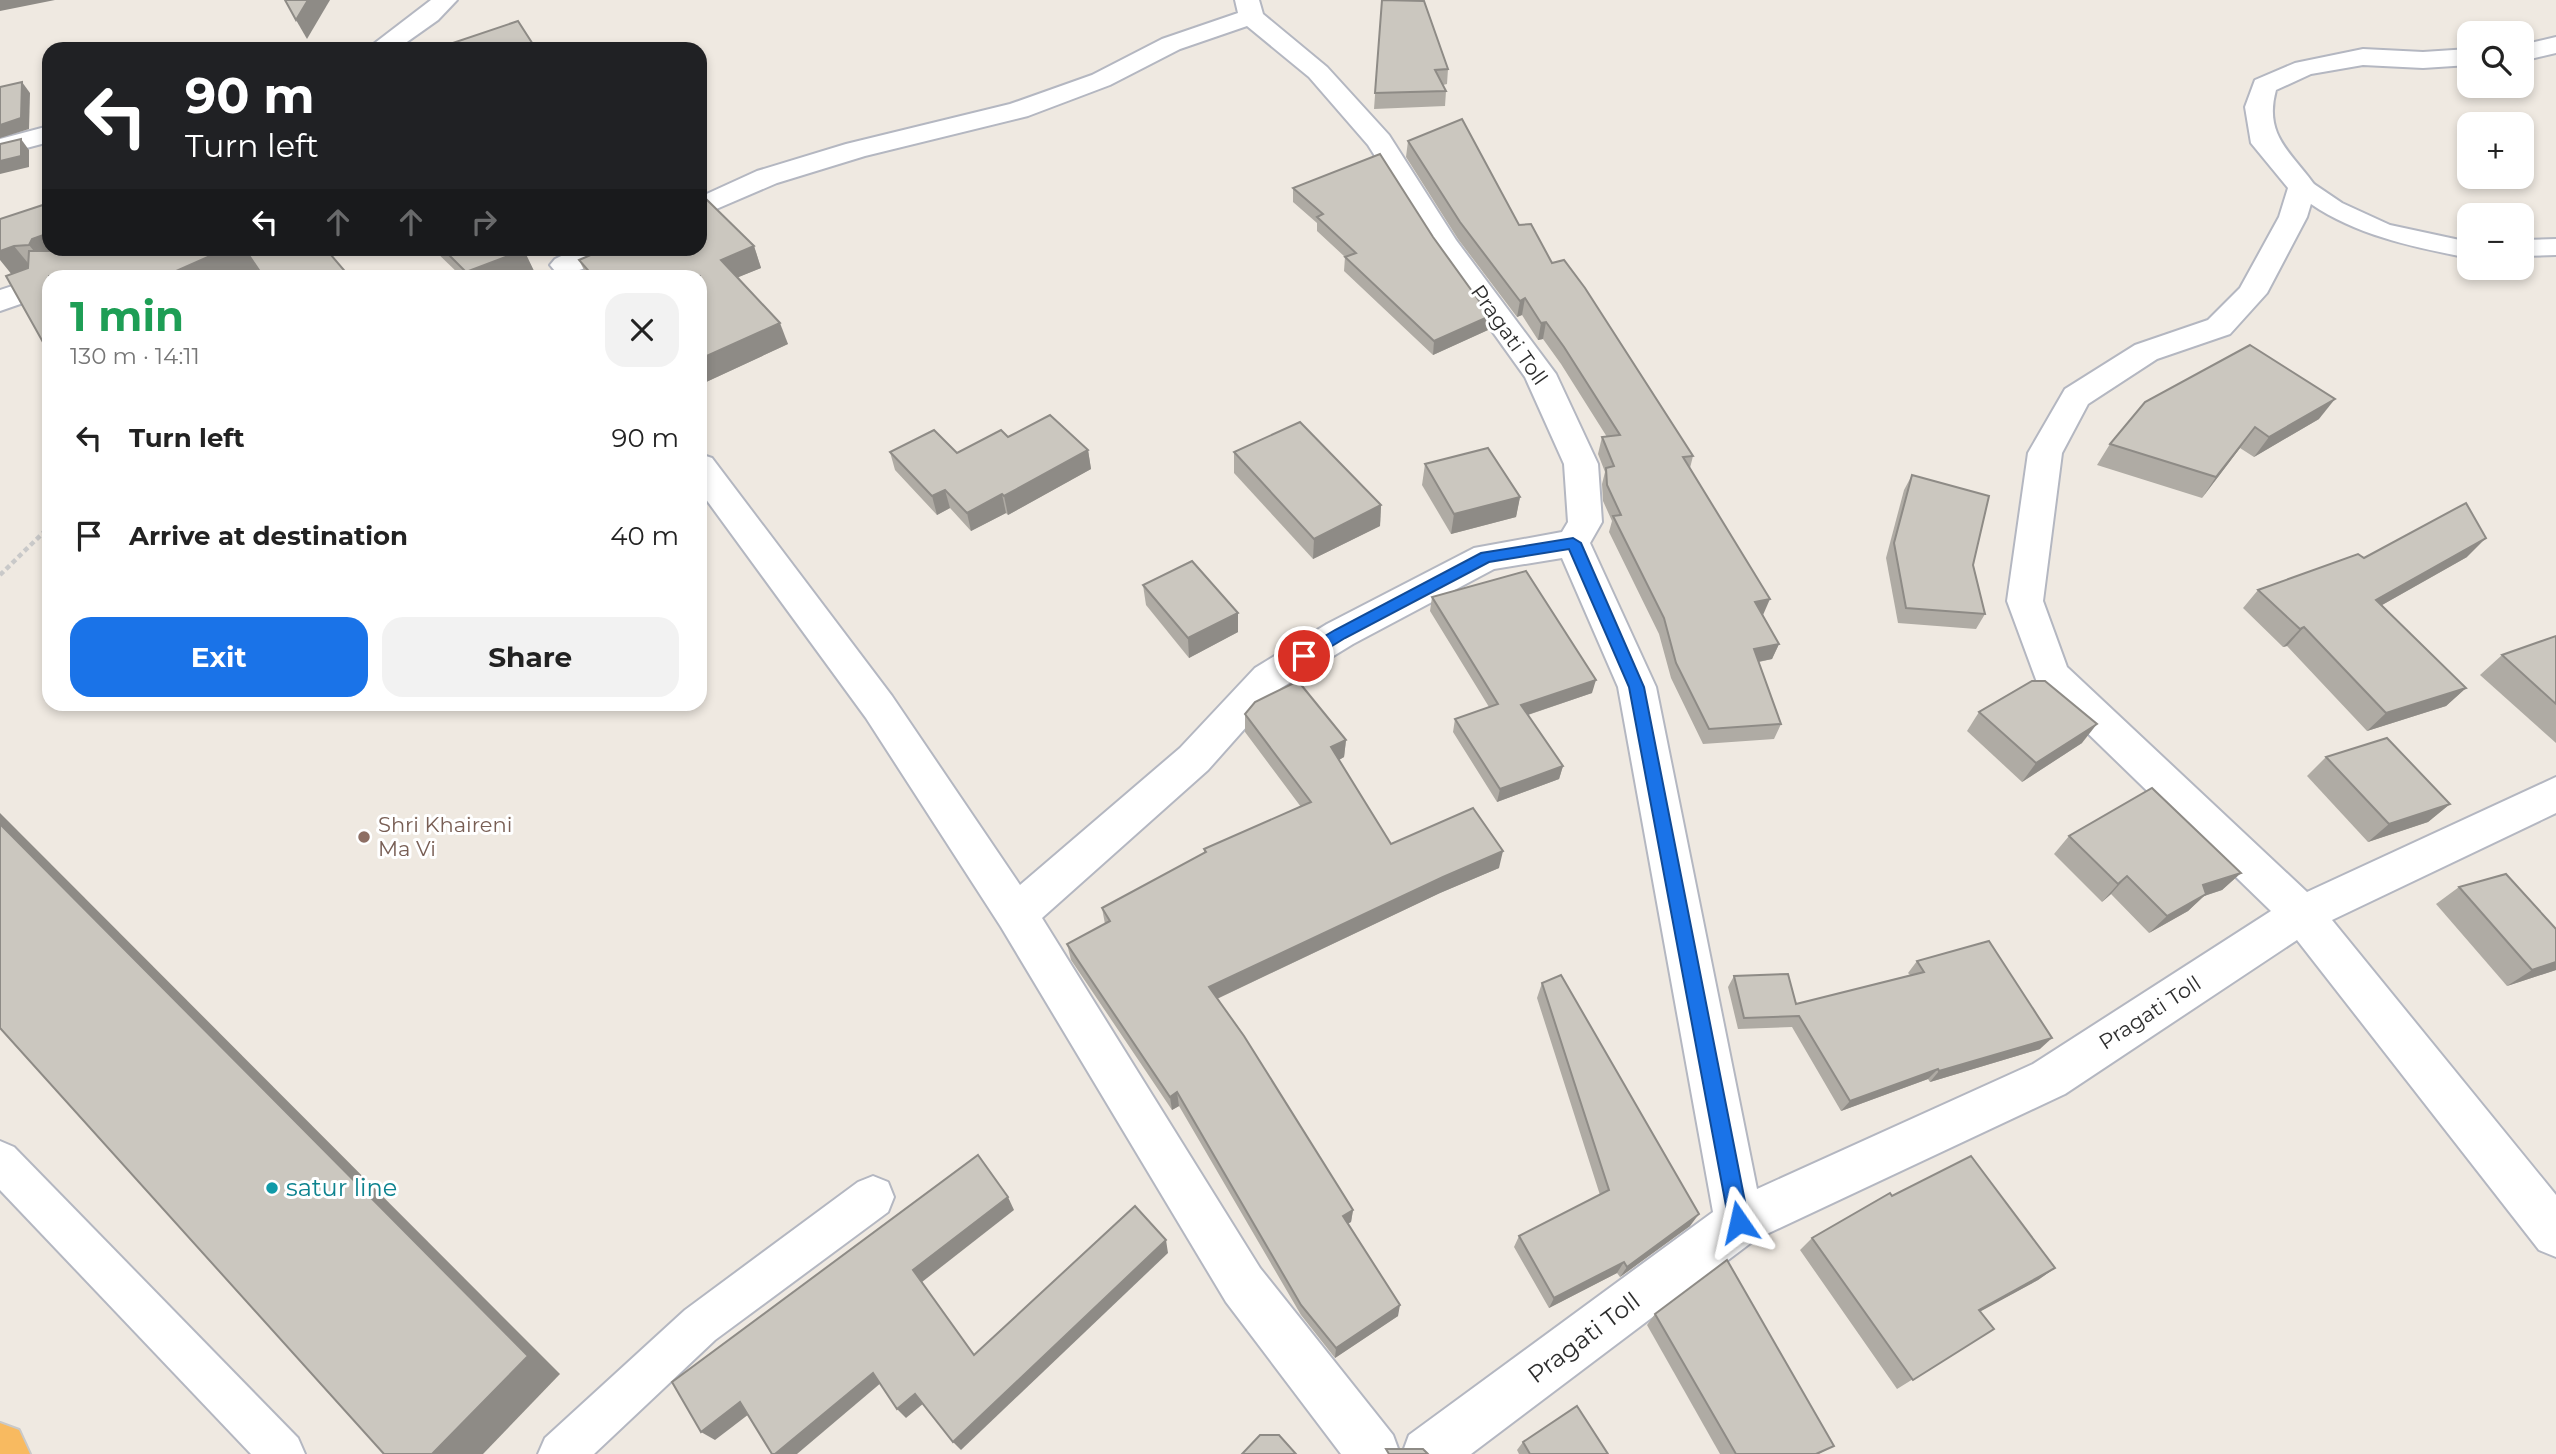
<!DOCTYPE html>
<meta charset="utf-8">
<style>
:root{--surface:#fff;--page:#f2f2f2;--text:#222;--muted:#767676;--accent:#1a73e8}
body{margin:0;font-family:Montserrat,sans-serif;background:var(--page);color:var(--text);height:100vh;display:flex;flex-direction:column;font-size:26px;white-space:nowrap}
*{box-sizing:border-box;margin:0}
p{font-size:23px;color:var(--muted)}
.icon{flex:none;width:38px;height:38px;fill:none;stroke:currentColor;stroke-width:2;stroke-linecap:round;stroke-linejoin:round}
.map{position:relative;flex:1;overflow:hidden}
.drawer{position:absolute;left:42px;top:270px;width:665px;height:441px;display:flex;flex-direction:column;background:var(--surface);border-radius:21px;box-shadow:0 4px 10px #0003}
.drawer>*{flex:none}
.hud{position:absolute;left:42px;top:42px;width:665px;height:214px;border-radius:21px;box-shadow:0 4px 10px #0003;background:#202124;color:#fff;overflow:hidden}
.tools{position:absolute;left:2457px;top:21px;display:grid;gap:14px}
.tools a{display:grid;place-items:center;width:77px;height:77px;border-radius:14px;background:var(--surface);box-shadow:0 4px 10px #0003;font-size:35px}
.pin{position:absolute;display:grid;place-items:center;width:60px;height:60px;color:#fff;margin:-30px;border:4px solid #fff;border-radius:50%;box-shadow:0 2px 7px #0007}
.me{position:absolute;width:77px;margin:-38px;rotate:349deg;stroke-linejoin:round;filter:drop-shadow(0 0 5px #0008)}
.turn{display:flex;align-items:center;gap:24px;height:147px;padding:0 28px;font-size:32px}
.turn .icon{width:91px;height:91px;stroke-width:2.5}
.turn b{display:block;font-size:49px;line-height:60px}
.lanes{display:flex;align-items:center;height:66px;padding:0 28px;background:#0003;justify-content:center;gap:35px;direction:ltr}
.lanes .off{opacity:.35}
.round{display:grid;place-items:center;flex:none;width:74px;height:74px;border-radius:21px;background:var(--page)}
.head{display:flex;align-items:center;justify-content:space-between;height:119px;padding:0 28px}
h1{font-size:42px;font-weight:700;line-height:52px;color:#1e9e55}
.cta{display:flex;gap:14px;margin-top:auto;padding:14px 28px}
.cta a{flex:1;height:80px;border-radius:21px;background:var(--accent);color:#fff;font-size:28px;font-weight:700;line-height:80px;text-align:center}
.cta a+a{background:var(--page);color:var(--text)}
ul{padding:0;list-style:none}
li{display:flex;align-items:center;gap:21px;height:98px;padding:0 28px}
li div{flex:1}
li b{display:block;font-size:26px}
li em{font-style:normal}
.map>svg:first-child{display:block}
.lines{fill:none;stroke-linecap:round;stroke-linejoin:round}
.service-casing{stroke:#b4b7c1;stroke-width:4}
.minor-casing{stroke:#b4b7c1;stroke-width:4}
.trunk-casing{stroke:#c9c9c9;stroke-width:4}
.path{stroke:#c9c9c9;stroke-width:4.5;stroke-dasharray:5 3.5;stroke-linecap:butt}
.service{fill:#fff;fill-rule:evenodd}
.minor{fill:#fff;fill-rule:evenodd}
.trunk{fill:#f8ba60;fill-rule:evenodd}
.wall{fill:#afaba4}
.shaded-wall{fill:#8e8b86}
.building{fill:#cbc7bf;stroke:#8e8b86;stroke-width:2}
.route{fill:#1a73e8;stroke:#114b97;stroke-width:2}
.education-dot{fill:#8d6e63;stroke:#fff;stroke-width:2.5}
.culture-dot{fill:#0f9aa8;stroke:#fff;stroke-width:2.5}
.labels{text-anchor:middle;stroke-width:6;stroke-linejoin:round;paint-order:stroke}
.street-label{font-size:21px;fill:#2e2e2e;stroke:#fff}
.education-label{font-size:21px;fill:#785e54;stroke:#fff;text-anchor:start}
.near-culture-label{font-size:24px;fill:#0d838f;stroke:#fff;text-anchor:start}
.near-street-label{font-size:24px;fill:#2e2e2e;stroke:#fff}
</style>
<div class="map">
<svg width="2556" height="1454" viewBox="0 0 2556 1454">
<rect width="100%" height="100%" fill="#efe9e1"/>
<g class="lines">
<g class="service-casing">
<g id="service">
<path d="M2302,180L2311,182L2342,203L2390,225L2469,242V258C2414,247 2358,236 2311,204C2303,199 2295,195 2290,187L2293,182Z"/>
<polygon points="2556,239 2556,255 2522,256 2522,240"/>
<polygon points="0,1141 14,1147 298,1438 305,1454 251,1454 0,1190"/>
<polygon points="873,1176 888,1182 894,1197 888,1212 715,1340 594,1454 538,1454 545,1438 685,1310 858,1182"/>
</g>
</g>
<g class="minor-casing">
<g id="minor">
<polygon points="431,0 457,0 438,20 397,49 367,49"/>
<path d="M1235,0H1259L1263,14L1327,67L1389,135L1456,240L1556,374L1598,464L1602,522L1590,543L1656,687L1757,1189L2033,1064L2271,911L2038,685L2007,601L2028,453L2065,389L2135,345L2208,320L2240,288L2279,217L2288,188L2251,143L2245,107L2255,80L2295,63L2363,49L2423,52L2469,49V65L2423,68L2363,65L2311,74L2276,90C2263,137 2293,153 2316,187L2307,217L2267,293L2230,334L2157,359L2088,404L2062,453L2043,601L2067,667L2307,892L2556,777V813L2332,920L2556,1195V1257L2539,1250L2297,940L2065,1094L1756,1239L1471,1454H1402L1409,1435L1713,1212L1618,687L1562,558L1494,569L1353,644L1281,688L1208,770L1042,918L1260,1268L1393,1435L1400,1454H1341L1226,1302L1001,927L866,718L700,491V454L712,458L892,696L1020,885L1180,748L1255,668L1327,624L1474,548L1562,532L1568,522L1564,464L1525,377L1434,250L1368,145L1309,77L1247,26L1180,49L1110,85L1028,116L865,156L777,183L700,216V197L757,171L846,144L1010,104L1092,75L1162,39L1238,13Z"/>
<polygon points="2556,37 2556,53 2522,61 2522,45"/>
<polygon points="49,126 49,142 0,155 0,139"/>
<path d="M578,248H618L614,254C596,263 575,277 555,271L550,265L555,259Z"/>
<polygon points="49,274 60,276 49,276 49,294 0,311 0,290"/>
</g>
</g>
<g class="trunk-casing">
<polygon id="trunk" points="0,1423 19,1430 30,1454 0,1454"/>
</g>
<polyline class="path" points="0,575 49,527"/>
<use href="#service" class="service"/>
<use href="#minor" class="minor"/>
<use href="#trunk" class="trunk"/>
</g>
<g class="wall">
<polygon points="1382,0 1448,69 1447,84 1443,85 1446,91 1445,106 1374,109"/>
<polygon points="1408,141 1519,225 1552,263 1693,456 1690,468 1763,615 1779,644 1772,659 1759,662 1781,724 1774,739 1703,744 1671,678 1659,634 1609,532 1612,521 1603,501 1602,484 1605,472 1598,454 1602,437 1607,437 1561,364 1543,339 1538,340 1522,315 1517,317 1458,239 1406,157"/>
<polygon points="1293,188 1433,237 1490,316 1488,330 1433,355 1344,271 1345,257 1317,231 1317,223 1293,202"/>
<polygon points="0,219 49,248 259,271 247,276 49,276 11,274"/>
<polygon points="754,246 761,268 738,277 788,344 704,383 700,379 700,276 587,276 579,260"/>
<polygon points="432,248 522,248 534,271 520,276 461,276"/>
<polygon points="2319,419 2254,457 2240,448 2202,498 2097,465 2110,444"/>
<polygon points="1008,437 1088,450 1091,469 1008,515 1006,513 971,531 950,508 937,515 895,470 890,452 957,453"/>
<polygon points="1234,452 1381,505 1380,526 1313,559 1234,473"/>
<polygon points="1425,464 1520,497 1516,517 1451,534 1422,485"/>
<polygon points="1912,475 1973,565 1985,614 1976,629 1898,623 1886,558 1904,490"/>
<polygon points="2467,557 2382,605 2466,688 2446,706 2367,731 2287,646 2283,647 2243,608 2258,590 2364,558"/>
<polygon points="1143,585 1238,613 1238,632 1189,658 1146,605"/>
<polygon points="1432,597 1592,693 1528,715 1563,766 1559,779 1497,802 1453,732 1455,719 1489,707 1430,611"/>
<polygon points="2556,636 2556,743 2480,675 2502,655"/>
<polygon points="1979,712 2082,743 2022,782 1967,731"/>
<polygon points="1245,714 1346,740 1344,757 1339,760 1391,844 1499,868 1440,893 1217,999 1353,1210 1351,1222 1348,1223 1398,1316 1335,1358 1301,1315 1179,1106 1172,1110 1071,960 1067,944 1105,924 1102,908 1204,853 1204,849 1301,807 1245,732"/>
<polygon points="2326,757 2450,804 2428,822 2368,842 2307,776"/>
<polygon points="2069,836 2241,873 2222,890 2204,896 2188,911 2149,933 2111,894 2102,902 2054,854"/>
<polygon points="2459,887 2556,929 2556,970 2507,986 2436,904"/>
<polygon points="1917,961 2040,1049 1930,1082 1928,1079 1841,1111 1792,1027 1738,1029 1728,987 1734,976 1796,1004 1910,975 1908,973"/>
<polygon points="1542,983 1690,1226 1620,1277 1617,1273 1549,1308 1514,1247 1519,1236 1600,1195 1537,998"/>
<polygon points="1812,1238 2055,1268 2038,1280 1980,1311 1994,1329 1897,1389 1800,1250"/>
<polygon points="1655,1314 1834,1446 1819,1454 1720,1454 1647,1325"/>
<polygon points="1523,1442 1608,1454 1519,1454 1517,1450"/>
</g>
<g class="shaded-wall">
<polygon points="0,0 55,0 0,11"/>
<polygon points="308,0 330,0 307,39 296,20"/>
<polygon points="22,82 30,93 29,129 0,138 0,125"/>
<polygon points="21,139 29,150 29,167 0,174 0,161"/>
<polygon points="49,233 49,248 102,248 51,272 29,245 32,239"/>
<polygon points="14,246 37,274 17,281 0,260 0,251"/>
<polygon points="754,246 761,268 729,281 721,260"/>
<polygon points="228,248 244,248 259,271 247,276 165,276"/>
<polygon points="524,250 534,271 520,276 469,276 466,272"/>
<polygon points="1525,298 1522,315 1517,317 1520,301"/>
<polygon points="1490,316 1488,330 1433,355 1434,341"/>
<polygon points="1546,322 1543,339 1538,340 1541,323"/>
<polygon points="780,323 788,344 704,383 700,374 700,359"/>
<polygon points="2335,399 2319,419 2254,457 2269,437"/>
<polygon points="2255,427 2240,448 2202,498 2216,477"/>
<polygon points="1088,450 1091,469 1008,515 1004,496"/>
<polygon points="945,490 950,508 937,515 932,496"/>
<polygon points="1002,494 1006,513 971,531 967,513"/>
<polygon points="1520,497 1516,517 1451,534 1454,514"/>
<polygon points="1381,505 1380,526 1313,559 1314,539"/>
<polygon points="2486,538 2467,557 2359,618 2376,600"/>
<polygon points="1770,599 1763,615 1755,602"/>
<polygon points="1238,613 1238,632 1189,658 1188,638"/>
<polygon points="2304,627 2287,646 2283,647 2300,629"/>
<polygon points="1779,644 1772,659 1747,664 1754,649"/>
<polygon points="1596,680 1592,693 1518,718 1521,705"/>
<polygon points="2466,688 2446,706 2367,731 2386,713"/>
<polygon points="2097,724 2082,743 2022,782 2036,763"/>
<polygon points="1346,740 1344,757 1330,765 1331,747"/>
<polygon points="1563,766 1559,779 1497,802 1500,789"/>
<polygon points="2450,804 2428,822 2368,842 2389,824"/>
<polygon points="0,813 560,1374 483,1454 432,1454 0,824"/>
<polygon points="1503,851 1499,868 1440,893 1210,1002 1209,987 1443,877"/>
<polygon points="2241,873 2222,890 2204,896 2188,911 2149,933 2167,916 2203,885"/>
<polygon points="2127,876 2111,894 2102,902 2118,884"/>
<polygon points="2556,962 2556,970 2553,971 2507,986 2532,970"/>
<polygon points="2052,1038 2040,1049 1930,1082 1939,1071"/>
<polygon points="1938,1069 1928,1079 1841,1111 1850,1101"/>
<polygon points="1177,1092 1179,1106 1172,1110 1170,1097"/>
<polygon points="1008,1197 1014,1210 922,1282 913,1270"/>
<polygon points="1353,1210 1351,1222 1342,1227 1343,1216"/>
<polygon points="1699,1214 1690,1226 1620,1277 1627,1267"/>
<polygon points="1166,1240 1168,1253 961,1450 953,1442"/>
<polygon points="1624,1262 1617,1273 1549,1308 1554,1298"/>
<polygon points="2055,1268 2038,1280 1963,1321 1979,1310"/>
<polygon points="1400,1305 1398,1316 1335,1358 1336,1348"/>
<polygon points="873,1373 882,1382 797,1454 775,1454"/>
<polygon points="915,1394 924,1403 906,1418 897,1409"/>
<polygon points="740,1402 753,1411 715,1440 701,1432"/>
</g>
<g class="building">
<polygon points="285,0 308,0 296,20"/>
<polygon points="1382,0 1424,1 1448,69 1435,70 1446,91 1375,93"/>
<polygon points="518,21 536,49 435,49"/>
<polygon points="22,82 21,118 0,125 0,87"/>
<polygon points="1462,119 1519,225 1531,224 1552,263 1564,260 1585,288 1693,456 1683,457 1770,599 1755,602 1779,644 1754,649 1781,724 1709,729 1676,663 1664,618 1613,516 1621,515 1607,485 1606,468 1614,466 1602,437 1620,435 1564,347 1546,322 1541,323 1525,298 1520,301 1460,222 1408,141"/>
<polygon points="21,139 21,156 0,161 0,144"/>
<polygon points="1380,154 1433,237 1490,316 1434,341 1345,257 1356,253 1317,217 1323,214 1293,188"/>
<polygon points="700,194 701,194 754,246 721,260 780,323 700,359 700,276 593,276 579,260 607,248 700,248"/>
<polygon points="49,203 49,233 32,239 29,245 14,246 0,251 0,219"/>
<polygon points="77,248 228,248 165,276 49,276 49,353 6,276 28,268 29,251 72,251"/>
<polygon points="244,248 325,248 349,276 263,276"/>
<polygon points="442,248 522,248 524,250 466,272"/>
<polygon points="2250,345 2335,399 2269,437 2255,427 2216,477 2110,444 2145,402"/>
<polygon points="1050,415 1088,450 1004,496 1002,494 967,513 945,490 932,496 890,452 934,430 957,453 1001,430 1008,437"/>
<polygon points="1300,422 1381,505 1314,539 1234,452"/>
<polygon points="1488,448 1520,497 1454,514 1425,464"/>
<polygon points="1912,475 1989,496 1973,565 1985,614 1906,608 1894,543"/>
<polygon points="2466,503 2486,538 2376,600 2466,688 2386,713 2304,627 2300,629 2258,590 2358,554 2364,558"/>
<polygon points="1192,561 1238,613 1188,638 1143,585"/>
<polygon points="1526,571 1596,680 1521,705 1563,766 1500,789 1455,719 1498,704 1432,597"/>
<polygon points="2556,636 2556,704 2502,655"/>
<polygon points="1298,681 1346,740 1331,747 1391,844 1473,808 1503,851 1443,877 1209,987 1244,1036 1353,1210 1343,1216 1400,1305 1336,1348 1301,1305 1177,1092 1170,1097 1067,944 1110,921 1102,908 1206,852 1204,849 1311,802 1245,714 1255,702"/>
<polygon points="2032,681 2045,681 2097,724 2036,763 1979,712"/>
<polygon points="2387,738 2450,804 2389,824 2326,757"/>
<polygon points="2152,788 2241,873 2203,885 2206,894 2167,916 2127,876 2118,884 2069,836"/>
<polygon points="0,824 528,1356 432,1454 384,1454 0,1028"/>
<polygon points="2506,874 2556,929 2556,962 2532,970 2459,887"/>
<polygon points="1989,941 2052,1038 1939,1071 1938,1069 1850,1101 1799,1016 1744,1018 1734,976 1788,974 1796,1004 1924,972 1917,961"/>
<polygon points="1561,975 1699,1214 1627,1267 1624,1262 1554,1298 1519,1236 1609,1190 1542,983"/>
<polygon points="978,1155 1008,1197 913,1270 974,1355 1135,1206 1166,1240 953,1442 915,1394 897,1409 873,1373 775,1454 772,1454 740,1402 701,1432 672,1382"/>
<polygon points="1971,1156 2055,1268 1979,1310 1994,1329 1913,1380 1812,1238 1890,1193 1892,1196"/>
<polygon points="1727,1260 1834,1446 1816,1454 1736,1454 1655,1314"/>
<polygon points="1577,1406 1608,1454 1530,1454 1523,1442"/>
<polygon points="1260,1435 1279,1435 1296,1454 1242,1454"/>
<polygon points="1386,1449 1423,1449 1428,1454 1389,1454"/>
</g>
<polygon class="route" points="1573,538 1581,543 1644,687 1749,1222 1746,1229 1739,1232 1732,1229 1729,1222 1629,687 1569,549 1489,562 1345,638 1309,660 1304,662 1296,656 1298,652 1335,630 1481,553"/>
<circle class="education-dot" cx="364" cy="837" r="7"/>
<circle class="culture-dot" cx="272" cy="1188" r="7"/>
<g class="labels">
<g class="street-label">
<text transform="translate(1509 335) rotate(55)" y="7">Pragati Toll</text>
<text transform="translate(2150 1013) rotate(-33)" y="7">Pragati Toll</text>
</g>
<g class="education-label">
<text x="378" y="832">Shri Khaireni<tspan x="378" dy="24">Ma Vi</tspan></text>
</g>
<g class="near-culture-label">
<text x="286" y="1196">satur line</text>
</g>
<g class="near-street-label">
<text transform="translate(1584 1338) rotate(-37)" y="8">Pragati Toll</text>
</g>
</g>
</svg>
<div class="tools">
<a><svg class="icon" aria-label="search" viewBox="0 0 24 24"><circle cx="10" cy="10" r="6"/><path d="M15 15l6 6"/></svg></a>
<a>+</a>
<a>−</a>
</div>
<div class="pin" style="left:1304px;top:656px;background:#d93025"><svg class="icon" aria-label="arrive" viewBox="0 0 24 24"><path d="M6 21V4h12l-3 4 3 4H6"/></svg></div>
<svg class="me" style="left:1739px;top:1222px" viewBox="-20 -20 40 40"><path d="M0-17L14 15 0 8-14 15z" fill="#1a73e8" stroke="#fff" stroke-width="4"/></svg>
<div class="hud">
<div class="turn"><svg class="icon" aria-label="left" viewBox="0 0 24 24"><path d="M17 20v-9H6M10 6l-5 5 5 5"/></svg><div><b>90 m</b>Turn left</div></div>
<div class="lanes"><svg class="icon" aria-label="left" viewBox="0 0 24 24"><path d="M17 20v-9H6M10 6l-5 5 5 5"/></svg><svg class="icon off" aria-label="ahead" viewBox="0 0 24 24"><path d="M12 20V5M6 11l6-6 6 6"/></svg><svg class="icon off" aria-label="ahead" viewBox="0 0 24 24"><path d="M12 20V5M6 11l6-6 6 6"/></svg><svg class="icon off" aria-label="right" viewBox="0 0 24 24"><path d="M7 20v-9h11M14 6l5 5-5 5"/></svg></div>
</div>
<section class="drawer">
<div class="head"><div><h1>1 min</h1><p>130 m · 14:11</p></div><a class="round"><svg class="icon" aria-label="close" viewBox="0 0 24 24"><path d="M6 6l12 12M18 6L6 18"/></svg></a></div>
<ul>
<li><svg class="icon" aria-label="left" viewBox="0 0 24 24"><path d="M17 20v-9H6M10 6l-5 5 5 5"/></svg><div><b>Turn left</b></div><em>90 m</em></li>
<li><svg class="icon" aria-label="arrive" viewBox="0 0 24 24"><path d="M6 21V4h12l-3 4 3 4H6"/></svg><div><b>Arrive at destination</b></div><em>40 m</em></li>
</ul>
<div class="cta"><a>Exit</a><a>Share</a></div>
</section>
</div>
